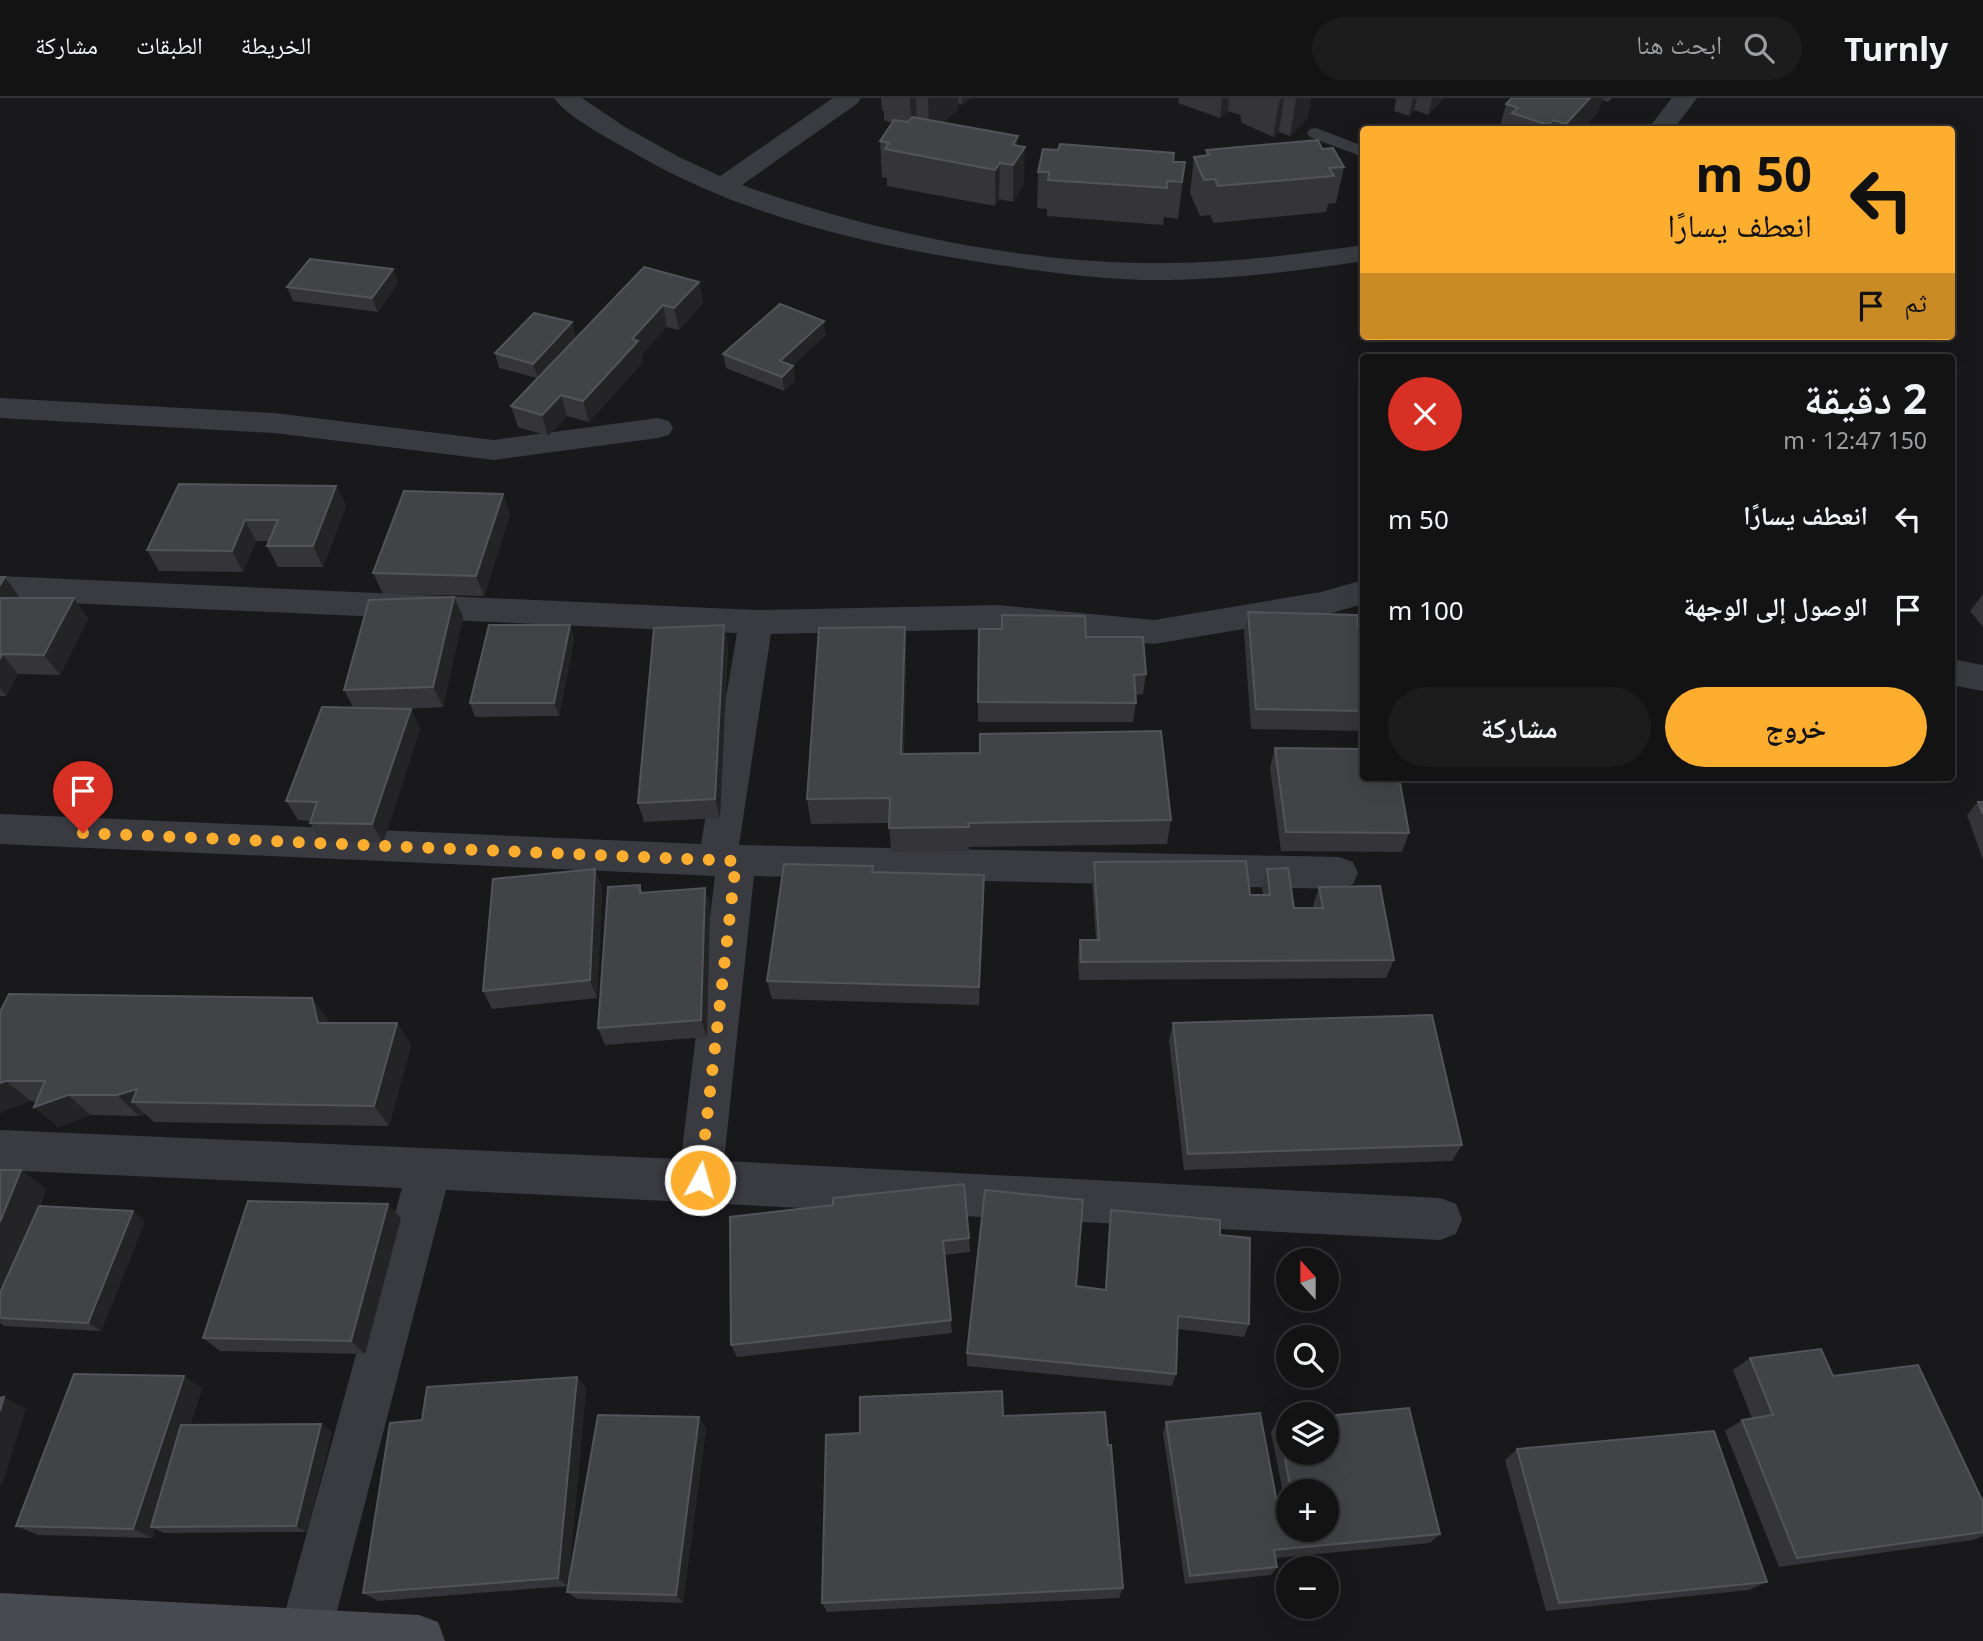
<!DOCTYPE html>
<html lang="ar">
<meta charset="utf-8">
<style>
:root{--surface:#131314;--page:#1c1c1d;--text:#f1f3f6;--muted:#9d9ea0;--line:#323234;--accent:#fdae2f}
body{margin:0;font-family:"Noto Sans","Noto Naskh Arabic",sans-serif;background:var(--page);color:var(--text);direction:rtl;height:100vh;display:flex;flex-direction:column;font-size:26px;white-space:nowrap}
*{box-sizing:border-box;margin:0}
p{font-size:23px;color:var(--muted)}
.icon{flex:none;width:38px;height:38px;fill:none;stroke:currentColor;stroke-width:2;stroke-linecap:round;stroke-linejoin:round}
.map{position:relative;flex:1;overflow:hidden;direction:ltr}
.details{position:absolute;left:1360px;top:256px;width:595px;height:427px;display:flex;flex-direction:column;background:var(--surface);border-radius:7px;box-shadow:0 7px 28px #0002,0 0 0 2px var(--line);direction:rtl}
.details>*{flex:none}
.hud{position:absolute;left:1360px;top:28px;width:595px;height:214px;border-radius:7px;box-shadow:0 7px 28px #0002,0 0 0 2px var(--line);direction:rtl;background:#fdae2f;color:#111;overflow:hidden}
.needle{width:46px;rotate:339deg}
.controls{position:absolute;left:1276px;top:1150px;display:grid;gap:14px}
.controls a{display:grid;place-items:center;width:63px;height:63px;border-radius:50%;background:var(--surface);box-shadow:0 7px 28px #0002,0 0 0 2px var(--line);font-size:35px}
.pin{position:absolute;display:grid;place-items:center;width:60px;height:60px;color:#fff;margin:-72px -30px;border-radius:50% 50% 50% 0;rotate:-45deg;box-shadow:0 0 7px #0007}
.pin .icon{rotate:45deg}
.me{position:absolute;width:77px;margin:-38px;rotate:6deg;stroke-linejoin:round;filter:drop-shadow(0 0 5px #0008)}
.turn{display:flex;align-items:center;gap:24px;height:147px;padding:0 28px;font-size:32px}
.turn .icon{width:91px;height:91px;stroke-width:2.5}
.turn b{display:block;font-size:49px;line-height:60px}
.then{display:flex;align-items:center;height:66px;padding:0 28px;background:#0003;gap:14px;font-size:26px}
.round{display:grid;place-items:center;flex:none;width:74px;height:74px;border-radius:37px;background:var(--page)}
.summary{display:flex;align-items:center;justify-content:space-between;height:119px;padding:0 28px}
h1{font-size:42px;font-weight:700;line-height:52px}
.button{display:flex;gap:14px;margin-top:auto;padding:14px 28px}
.button a{flex:1;height:80px;border-radius:42px;background:var(--accent);color:#111;font-size:28px;font-weight:700;line-height:80px;text-align:center}
.button a+a{background:var(--page);color:var(--text)}
ul{padding:0;list-style:none}
li{display:flex;align-items:center;gap:21px;height:91px;padding:0 28px}
li div{flex:1}
li b{display:block;font-size:26px}
li em{font-style:normal}
header{display:flex;align-items:center;gap:42px;box-sizing:border-box;height:98px;padding:0 35px;background:var(--surface);border-bottom:2px solid var(--line)}
header strong{font-size:33px}
nav{display:flex;gap:38px;margin-inline-start:auto;font-size:24px}
.search{width:490px;height:63px;background:var(--page);display:flex;align-items:center;gap:18px;box-sizing:border-box;padding:0 24px;border-radius:38px;color:var(--muted);font-size:26px}
.map>svg:first-child{display:block}
.lines{fill:none;stroke-linecap:round;stroke-linejoin:round}
.lane{fill:#3a3b41;fill-rule:evenodd}
.street{fill:#3a3b41;fill-rule:evenodd}
.secondary{fill:#474a51;fill-rule:evenodd}
.wall{fill:#353539;fill-rule:evenodd}
.shaded-wall{fill:#242427}
.building{fill:#424347;stroke:#525459;stroke-width:2}
.route{stroke:#fdae2f;stroke-width:12;stroke-dasharray:0 21.6}
</style>
<header>
<strong>Turnly</strong>
<div class="search"><svg class="icon" aria-label="search" viewBox="0 0 24 24"><circle cx="10" cy="10" r="6"/><path d="M15 15l6 6"/></svg>ابحث هنا</div>
<nav><a>الخريطة</a><a>الطبقات</a><a>مشاركة</a></nav>
</header>
<div class="map">
<svg width="1983" height="1543" viewBox="0 0 1983 1543">
<rect width="100%" height="100%" fill="#19191b"/>
<g class="lines">
<polygon class="lane" points="1316,30 1363,48 1363,59 1310,39 1307,35 1310,31"/>
<g class="street">
<path d="M554,0H582L625,29L679,59L720,78L833,0H861L858,5L742,87C871,134 1029,167 1168,165C1233,165 1299,156 1363,147V163C1299,173 1233,181 1168,182C1112,183 1055,175 999,167C876,149 750,121 641,59C619,46 567,20 554,0Z"/>
<polygon points="1672,0 1697,0 1673,32 1647,32"/>
<polygon points="0,300 274,315 494,342 658,320 669,323 673,330 669,337 658,340 494,362 274,335 0,320"/>
<polygon points="0,478 756,512 998,507 1154,522 1321,494 1363,482 1363,506 1321,518 1154,546 998,531 771,536 739,747 1339,759 1353,764 1358,775 1353,786 1339,791 754,778 724,1063 1440,1100 1456,1106 1462,1121 1456,1136 1440,1142 446,1092 331,1536 328,1543 282,1543 279,1536 402,1090 0,1072 0,1032 681,1061 715,778 0,746 0,716 701,746 737,535 0,502"/>
<polygon points="1951,561 1983,567 1983,593 1951,587"/>
</g>
<polygon class="secondary" points="0,1495 419,1517 438,1524 445,1543 0,1543"/>
</g>
<g class="wall">
<polygon points="881,0 971,0 962,7 958,5 958,12 941,25 1018,48 1024,85 1013,104 999,101 995,108 887,88 887,80 882,79 880,43 892,25 884,22 884,13 882,13"/>
<polygon points="1179,0 1311,0 1307,21 1290,38 1279,34 1273,39 1242,25 1240,17 1228,13 1220,20 1178,5"/>
<polygon points="1393,0 1444,0 1428,17 1414,12 1409,18 1394,13 1396,1"/>
<polygon points="1512,0 1612,0 1608,4 1602,2 1598,14 1582,32 1499,32 1506,6"/>
<polygon points="1322,51 1344,69 1336,105 1328,106 1326,114 1214,125 1210,117 1200,118 1190,95 1194,59 1206,58 1206,52"/>
<polygon points="1173,64 1185,64 1178,121 1164,119 1163,127 1047,118 1047,111 1037,110 1038,74"/>
<polygon points="393,171 398,185 378,214 293,203 287,189"/>
<polygon points="699,184 703,205 679,232 667,229 641,257 643,264 589,324 567,318 548,338 518,329 511,308 537,280 499,270 495,255 576,239 544,273"/>
<polygon points="826,237 792,268 793,268 795,283 784,293 726,270 723,256"/>
<polygon points="336,388 346,408 323,469 278,469 267,448 270,443 256,443 243,474 159,473 147,452"/>
<polygon points="503,396 510,417 484,498 383,496 373,475"/>
<polygon points="0,479 20,500 74,500 88,521 60,577 18,576 6,598 0,598"/>
<polygon points="1983,496 1983,529 1970,513"/>
<polygon points="454,499 463,519 443,609 404,611 411,611 420,631 383,745 321,744 310,725 310,723 298,722 286,703 353,609 344,592"/>
<polygon points="1248,514 1363,566 1363,633 1251,631 1244,534"/>
<polygon points="570,527 574,541 559,618 475,619 470,605"/>
<polygon points="724,527 728,547 720,720 644,724 638,705"/>
<polygon points="1086,539 1146,576 1143,596 1135,597 1136,605 1133,624 978,624 978,604"/>
<polygon points="906,555 904,656 1171,722 1167,746 969,749 969,753 891,754 889,725 811,726 807,701"/>
<polygon points="1275,650 1409,735 1402,754 1281,753 1270,670"/>
<polygon points="1978,704 1983,704 1983,762 1967,717"/>
<polygon points="1094,764 1250,797 1263,797 1262,790 1267,771 1294,810 1314,810 1313,808 1319,789 1394,862 1386,880 1079,882 1078,860 1080,842 1096,842 1092,783"/>
<polygon points="873,768 873,775 984,796 979,907 772,901 767,883"/>
<polygon points="595,771 602,790 597,900 492,911 483,893"/>
<polygon points="640,787 643,795 705,790 710,808 707,939 605,947 598,930"/>
<polygon points="312,900 328,922 329,925 397,925 411,947 389,1028 154,1024 145,1016 139,1018 91,1017 58,1029 36,1004 31,1003 1,1014 0,1017 0,914"/>
<polygon points="1173,925 1462,1047 1452,1063 1184,1072 1169,942"/>
<polygon points="21,1072 46,1091 40,1108 145,1123 101,1233 4,1228 0,1225"/>
<polygon points="1111,1112 1220,1137 1249,1226 1244,1239 1178,1231 1176,1276 1172,1288 967,1268 967,1255 1076,1188 1105,1191 1109,1126"/>
<polygon points="730,1119 969,1140 970,1154 944,1157 952,1235 737,1259 731,1247"/>
<polygon points="401,1120 365,1256 220,1253 203,1240"/>
<polygon points="1750,1260 1833,1278 1983,1404 1983,1438 1973,1442 1779,1469 1725,1333 1742,1322 1752,1320 1733,1272"/>
<polygon points="577,1279 586,1290 568,1487 706,1330 683,1505 577,1501 567,1494 568,1488 378,1503 363,1495 422,1322"/>
<polygon points="202,1290 190,1327 332,1334 307,1434 164,1435 155,1431 152,1440 38,1437 16,1428"/>
<polygon points="1003,1318 1108,1347 1123,1490 1119,1500 827,1514 822,1505 860,1335"/>
<path d="M1278,1323L1440,1436L1430,1445L1276,1460L1277,1469L1271,1477L1185,1486L1163,1335L1166,1324L1279,1415L1287,1414L1271,1334ZM1288,1393H1326L1288,1432Z"/>
<polygon points="1517,1351 1767,1484 1749,1492 1546,1513 1505,1362"/>
</g>
<g class="shaded-wall">
<polygon points="910,0 916,0 917,28 912,32"/>
<polygon points="928,0 958,0 958,12 929,33"/>
<polygon points="962,0 971,0 962,7"/>
<polygon points="1222,0 1229,0 1228,13 1220,20"/>
<polygon points="1282,0 1284,0 1279,34 1273,39 1279,3"/>
<polygon points="1298,0 1311,0 1307,21 1290,38 1296,1"/>
<polygon points="1413,0 1417,0 1414,12 1409,18"/>
<polygon points="1432,0 1444,0 1428,17"/>
<polygon points="1590,0 1603,0 1598,14 1582,32 1564,32 1566,26"/>
<polygon points="1554,22 1551,32 1547,32 1548,27"/>
<polygon points="1018,38 1018,59 1025,49 1024,85 1013,104 1013,47"/>
<polygon points="1000,65 999,101 995,108 995,72"/>
<polygon points="393,171 398,185 378,214 372,200"/>
<polygon points="699,184 703,205 679,232 674,210"/>
<polygon points="663,207 667,229 641,257 643,264 589,324 583,303 632,241"/>
<polygon points="824,223 826,237 782,277 780,263"/>
<polygon points="572,224 576,239 538,280 533,266"/>
<polygon points="793,268 795,283 784,293 782,279"/>
<polygon points="561,297 567,318 548,338 542,317"/>
<polygon points="336,388 346,408 323,469 313,448"/>
<polygon points="503,396 510,417 484,498 476,478"/>
<polygon points="245,422 256,443 243,474 232,453"/>
<polygon points="5,479 20,500 0,509 0,487"/>
<polygon points="454,499 463,519 443,609 433,589"/>
<polygon points="74,500 88,521 60,577 44,557"/>
<polygon points="570,527 574,541 559,618 554,605"/>
<polygon points="724,527 728,547 720,720 715,701"/>
<polygon points="905,529 906,555 903,681 901,656"/>
<polygon points="2,556 18,576 6,598 0,590 0,561"/>
<polygon points="411,611 420,631 383,745 372,726"/>
<polygon points="595,771 602,790 597,900 590,882"/>
<polygon points="984,777 984,796 979,907 979,889"/>
<polygon points="705,790 710,808 707,939 701,922"/>
<polygon points="312,900 328,922 334,947 318,925"/>
<polygon points="397,925 411,947 389,1028 374,1008"/>
<polygon points="6,983 31,1003 1,1014 0,1017 0,985"/>
<polygon points="137,991 132,1004 145,1016 139,1018 117,997"/>
<polygon points="68,997 91,1017 58,1029 34,1009"/>
<polygon points="21,1072 46,1091 1,1205 0,1204 0,1124"/>
<polygon points="388,1106 401,1120 365,1256 351,1243"/>
<polygon points="133,1113 145,1123 101,1233 88,1225"/>
<polygon points="184,1278 202,1290 156,1428 151,1429 155,1431 152,1440 133,1431"/>
<polygon points="577,1279 586,1290 568,1488 558,1480"/>
<polygon points="4,1299 26,1311 2,1387 0,1386 0,1313"/>
<polygon points="699,1319 706,1330 683,1505 676,1497"/>
<polygon points="321,1326 332,1334 307,1434 296,1428"/>
</g>
<g class="building">
<polygon points="1512,0 1590,0 1566,26 1554,22 1548,27 1512,15 1518,10 1506,6"/>
<polygon points="912,19 1018,38 1013,47 1025,49 1013,67 1000,65 995,72 885,51 889,45 880,43 894,22 908,24"/>
<polygon points="1318,42 1322,51 1333,50 1344,69 1329,70 1334,78 1218,88 1215,81 1204,82 1194,59 1209,57 1206,52"/>
<polygon points="1060,46 1174,55 1173,64 1185,64 1182,84 1167,83 1167,90 1048,82 1049,74 1038,74 1043,51 1058,52"/>
<polygon points="310,161 393,171 372,200 287,189"/>
<polygon points="644,169 699,184 674,210 663,207 632,241 638,243 583,303 561,297 542,317 511,308"/>
<polygon points="780,206 824,223 780,263 793,268 782,279 723,256"/>
<polygon points="534,215 572,224 533,266 495,255"/>
<polygon points="179,386 336,388 313,448 267,448 278,422 245,422 232,453 147,452"/>
<polygon points="404,393 503,396 476,478 373,475"/>
<polygon points="0,479 5,479 0,487"/>
<polygon points="454,499 433,589 344,592 369,502"/>
<polygon points="0,500 74,500 44,557 2,556 0,561"/>
<polygon points="1248,514 1357,517 1363,566 1363,613 1256,611"/>
<polygon points="1002,517 1085,518 1086,539 1143,539 1146,576 1134,577 1136,605 978,604 979,531 1002,531"/>
<polygon points="489,527 570,527 554,605 470,605"/>
<polygon points="724,527 715,701 638,705 654,530"/>
<polygon points="905,529 901,656 980,655 980,636 1161,633 1171,722 968,725 969,729 889,730 890,700 807,701 819,530"/>
<polygon points="322,609 411,611 372,726 310,725 317,704 286,703"/>
<polygon points="1275,650 1363,651 1363,679 1399,679 1409,735 1286,734"/>
<polygon points="1978,704 1983,704 1983,716"/>
<polygon points="1246,763 1250,797 1270,797 1267,771 1288,770 1294,810 1323,810 1319,789 1380,788 1394,862 1081,864 1080,842 1099,842 1094,764"/>
<polygon points="784,766 873,768 872,774 984,777 979,889 767,883"/>
<polygon points="595,771 590,882 483,893 493,781"/>
<polygon points="640,787 640,795 705,790 701,922 598,930 608,789"/>
<polygon points="9,896 312,900 318,925 397,925 374,1008 132,1004 137,991 117,997 68,997 34,1009 45,983 6,983 0,985 0,914"/>
<polygon points="1432,917 1462,1047 1188,1056 1173,925"/>
<polygon points="0,1072 21,1072 0,1124"/>
<polygon points="964,1086 969,1140 943,1143 951,1222 731,1247 730,1119 833,1107 833,1100"/>
<polygon points="985,1092 1083,1102 1076,1188 1106,1192 1111,1112 1220,1122 1220,1137 1250,1140 1249,1226 1178,1218 1176,1276 967,1255"/>
<polygon points="248,1103 388,1106 351,1243 203,1240"/>
<polygon points="39,1108 133,1113 88,1225 0,1220 0,1195"/>
<polygon points="1821,1251 1833,1278 1918,1267 1983,1404 1983,1434 1797,1460 1742,1322 1773,1317 1750,1260"/>
<polygon points="74,1276 184,1278 133,1431 16,1428"/>
<polygon points="577,1279 558,1480 363,1495 390,1325 422,1322 427,1289"/>
<polygon points="1002,1293 1003,1318 1105,1314 1108,1347 1111,1347 1123,1490 822,1505 826,1337 860,1335 860,1299"/>
<polygon points="4,1299 0,1313 0,1300"/>
<polygon points="1409,1310 1440,1436 1274,1452 1277,1469 1190,1478 1166,1324 1260,1315 1279,1415 1288,1414 1288,1432 1326,1432 1326,1393 1291,1393 1278,1323 1288,1322 1288,1354 1326,1354 1326,1318"/>
<polygon points="598,1317 699,1319 676,1497 567,1494"/>
<polygon points="321,1326 296,1428 151,1429 181,1327"/>
<polygon points="1714,1333 1767,1484 1559,1505 1517,1351"/>
</g>
<g class="lines">
<polyline class="route" points="83,735 736,763 700,1082"/>
</g>
</svg>
<div class="controls">
<a><svg class="needle" viewBox="-14 -14 28 28"><path d="M0-13l5 13h-10z" fill="#e53935"/><path d="M0 13l5-13h-10z" fill="#9d9ea0"/></svg></a>
<a><svg class="icon" aria-label="search" viewBox="0 0 24 24"><circle cx="10" cy="10" r="6"/><path d="M15 15l6 6"/></svg></a>
<a><svg class="icon" aria-label="layers" viewBox="0 0 24 24"><path d="M12 4l9 5-9 5-9-5zM3 14l9 5 9-5"/></svg></a>
<a>+</a>
<a>−</a>
</div>
<div class="pin" style="left:83px;top:735px;background:#d93025"><svg class="icon" aria-label="arrive" viewBox="0 0 24 24"><path d="M6 21V4h12l-3 4 3 4H6"/></svg></div>
<svg class="me" style="left:700px;top:1082px" viewBox="-20 -20 40 40"><circle r="17" fill="#fdae2f" stroke="#fff" stroke-width="3"/><path d="M0-11L8 9 0 5-8 9z" fill="#fff"/></svg>
<div class="hud">
<div class="turn"><svg class="icon" aria-label="left" viewBox="0 0 24 24"><path d="M17 20v-9H6M10 6l-5 5 5 5"/></svg><div><b>50 m</b>انعطف يسارًا</div></div>
<div class="then">ثم<svg class="icon" aria-label="arrive" viewBox="0 0 24 24"><path d="M6 21V4h12l-3 4 3 4H6"/></svg></div>
</div>
<section class="details">
<div class="summary"><div><h1>2 دقيقة</h1><p>150 m · 12:47</p></div><a class="round" style="background:#d93025;color:#fff"><svg class="icon" aria-label="close" viewBox="0 0 24 24"><path d="M6 6l12 12M18 6L6 18"/></svg></a></div>
<ul>
<li><svg class="icon" aria-label="left" viewBox="0 0 24 24"><path d="M17 20v-9H6M10 6l-5 5 5 5"/></svg><div><b>انعطف يسارًا</b></div><em>50 m</em></li>
<li><svg class="icon" aria-label="arrive" viewBox="0 0 24 24"><path d="M6 21V4h12l-3 4 3 4H6"/></svg><div><b>الوصول إلى الوجهة</b></div><em>100 m</em></li>
</ul>
<div class="button"><a>خروج</a><a>مشاركة</a></div>
</section>
</div>
